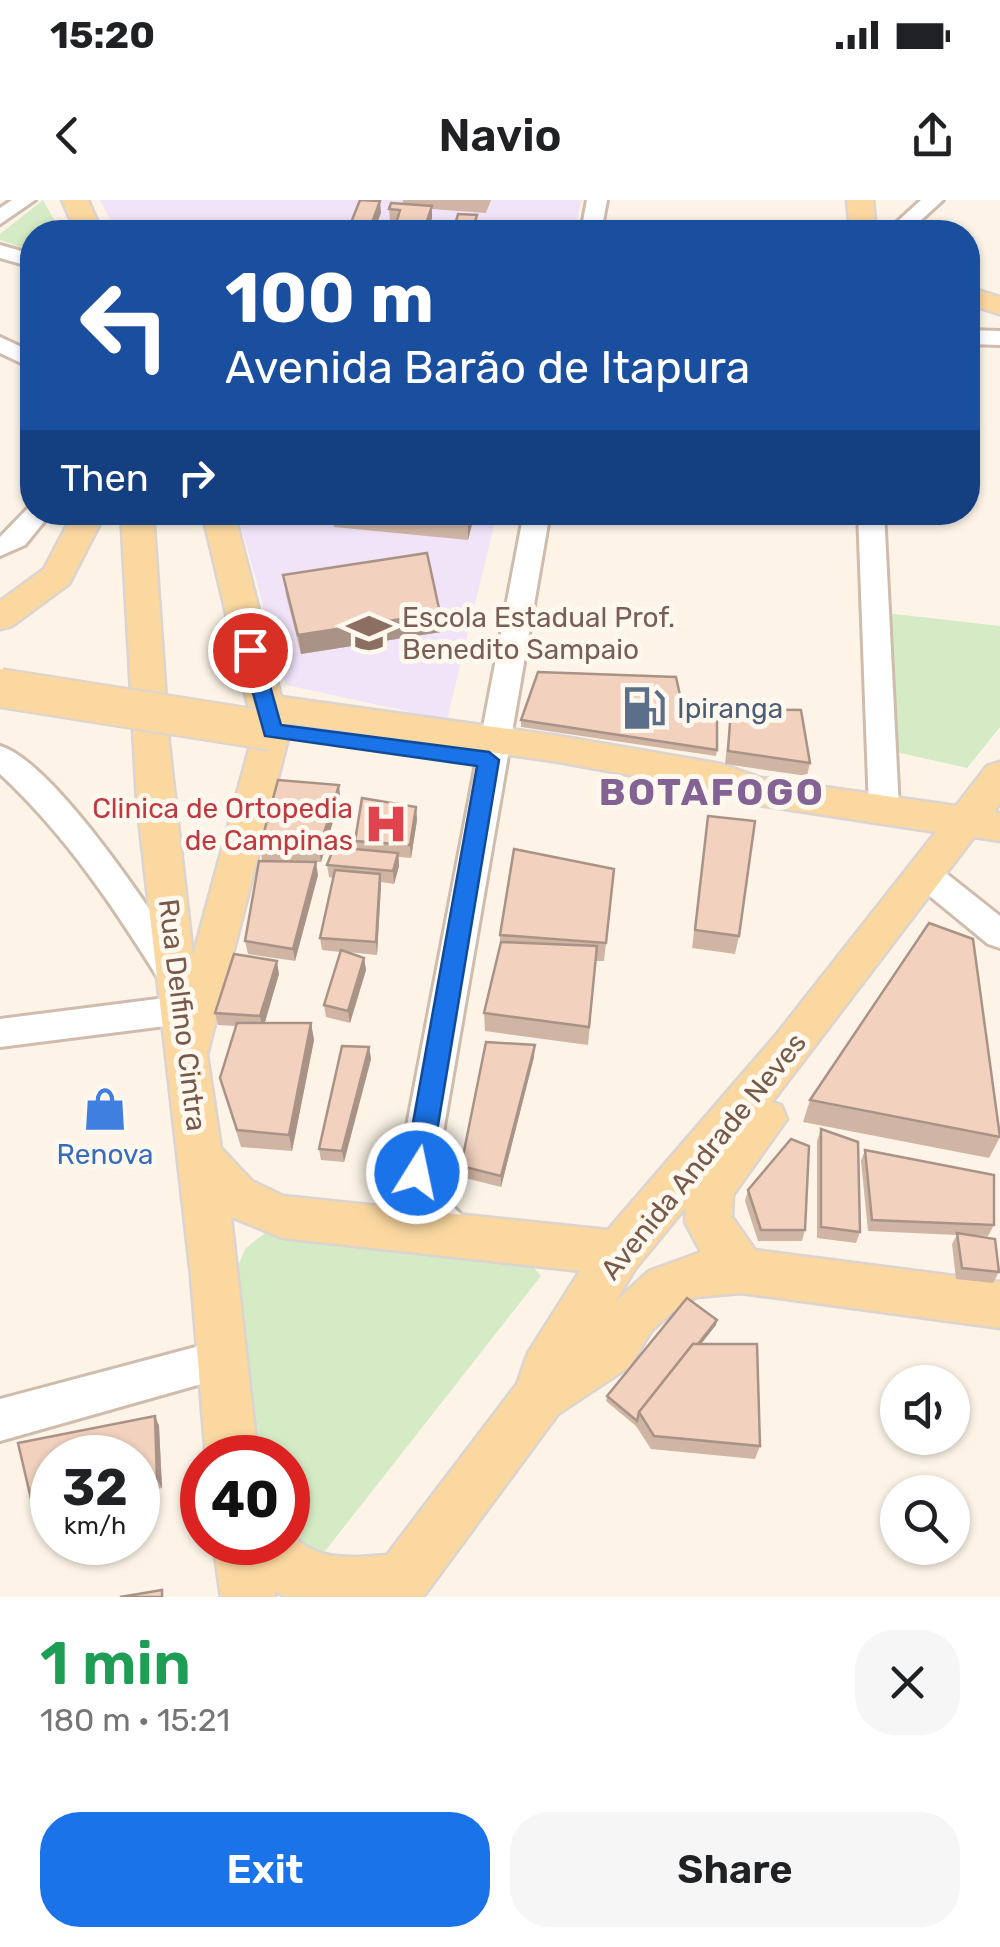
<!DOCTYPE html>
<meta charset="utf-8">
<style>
:root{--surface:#fff;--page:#f6f6f6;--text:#202124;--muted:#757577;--accent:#1a73e8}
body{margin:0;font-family:Rubik,sans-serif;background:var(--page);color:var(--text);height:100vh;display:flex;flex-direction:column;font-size:38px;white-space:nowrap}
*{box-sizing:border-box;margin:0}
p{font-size:32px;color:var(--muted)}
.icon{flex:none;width:55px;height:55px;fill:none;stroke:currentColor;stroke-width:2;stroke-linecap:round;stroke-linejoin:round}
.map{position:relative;height:1397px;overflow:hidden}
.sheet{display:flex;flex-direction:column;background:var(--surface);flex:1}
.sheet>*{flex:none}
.top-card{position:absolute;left:20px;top:20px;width:960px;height:305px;border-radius:40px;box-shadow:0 2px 8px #0004;background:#1a4fa0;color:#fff;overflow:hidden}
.fabs{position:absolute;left:880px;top:1165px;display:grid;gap:20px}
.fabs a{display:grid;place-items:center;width:90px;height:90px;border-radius:50%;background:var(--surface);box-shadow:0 2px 8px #0004;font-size:50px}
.speed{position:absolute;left:30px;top:1235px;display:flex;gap:20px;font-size:50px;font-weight:700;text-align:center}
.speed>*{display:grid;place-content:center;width:130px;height:130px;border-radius:50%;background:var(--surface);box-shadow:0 2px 8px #0004;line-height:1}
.speed small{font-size:25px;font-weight:400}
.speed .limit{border:15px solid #d22;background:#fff;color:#111}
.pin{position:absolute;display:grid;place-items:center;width:85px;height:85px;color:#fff;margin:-42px;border:5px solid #fff;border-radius:50%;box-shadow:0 2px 10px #0007}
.me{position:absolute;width:110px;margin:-55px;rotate:10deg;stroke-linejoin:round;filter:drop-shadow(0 0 8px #0008)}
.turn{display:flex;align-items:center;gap:35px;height:210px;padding:0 40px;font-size:45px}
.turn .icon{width:130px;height:130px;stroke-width:2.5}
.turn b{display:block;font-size:70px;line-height:85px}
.then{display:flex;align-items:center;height:95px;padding:0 40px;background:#0003;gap:20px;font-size:38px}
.round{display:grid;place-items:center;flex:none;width:105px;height:105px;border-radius:40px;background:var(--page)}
.headline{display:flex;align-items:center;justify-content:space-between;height:170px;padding:0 40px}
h1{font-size:60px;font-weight:600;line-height:75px;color:#1e9e55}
.action{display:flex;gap:20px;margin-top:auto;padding:20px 40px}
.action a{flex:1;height:115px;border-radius:40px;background:var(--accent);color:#fff;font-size:40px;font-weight:600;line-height:115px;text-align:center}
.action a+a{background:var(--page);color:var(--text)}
.status{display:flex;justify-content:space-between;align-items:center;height:70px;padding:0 50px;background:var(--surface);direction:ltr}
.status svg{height:28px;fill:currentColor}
header{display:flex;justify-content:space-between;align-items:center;height:130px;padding:0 40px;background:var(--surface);font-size:45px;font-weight:600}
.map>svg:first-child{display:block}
.education{fill:#f1e4f9}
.green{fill:#d5ebc5}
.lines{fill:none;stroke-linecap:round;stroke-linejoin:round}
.minor-casing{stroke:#cfbcad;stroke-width:6}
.major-casing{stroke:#dcd4d0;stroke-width:5}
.minor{fill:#fff;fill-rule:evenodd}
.major{fill:#fbd8a0;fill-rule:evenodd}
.major-bridge-casing{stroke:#dcd4d0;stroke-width:42;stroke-linecap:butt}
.major-bridge{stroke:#fbd8a0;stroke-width:38}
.wall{fill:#d0b5a4}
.shaded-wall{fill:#a99386}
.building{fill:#f2d2bf;stroke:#a99386;stroke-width:2.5}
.route{fill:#1a73e8;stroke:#114b97;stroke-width:2.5}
.labels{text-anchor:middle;stroke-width:10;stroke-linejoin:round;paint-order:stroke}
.education-label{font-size:28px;fill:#785e54;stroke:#fff8ee;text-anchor:start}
.service-label{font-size:28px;fill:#4e5e75;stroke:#fff8ee;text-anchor:start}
.health-label{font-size:28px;fill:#be3a42;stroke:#fff8ee;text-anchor:end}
.street-label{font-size:28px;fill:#775a4b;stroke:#fff8ee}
.shop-label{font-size:28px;fill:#366cbe;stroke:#fff8ee}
.district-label{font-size:38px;font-weight:bold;letter-spacing:2.5px;fill:#826393;stroke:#fff8ee}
</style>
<div class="status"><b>15:20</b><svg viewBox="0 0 49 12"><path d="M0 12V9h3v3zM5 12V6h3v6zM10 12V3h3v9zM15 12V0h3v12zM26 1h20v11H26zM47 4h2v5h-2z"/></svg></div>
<header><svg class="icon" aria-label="back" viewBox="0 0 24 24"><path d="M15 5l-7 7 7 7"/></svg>Navio<svg class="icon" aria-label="share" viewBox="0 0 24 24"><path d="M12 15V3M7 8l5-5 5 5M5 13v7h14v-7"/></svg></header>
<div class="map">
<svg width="1000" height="1397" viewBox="0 0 1000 1397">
<rect width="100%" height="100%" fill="#fdf4e7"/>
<g class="education">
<polygon points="100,0 582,0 573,32 116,32"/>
<polygon points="237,313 497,313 447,520 286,485"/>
</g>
<g class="green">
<polygon points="43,0 61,32 32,32 32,51 0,40 0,34"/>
<polygon points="886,413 1000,426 1000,527 967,568 896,552"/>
<polygon points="266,1032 527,1060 541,1076 322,1355 288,1342 288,1258 261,1257 231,1084 245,1049"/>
</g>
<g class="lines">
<g class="minor-casing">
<g id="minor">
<polygon points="12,0 35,0 0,24 0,8"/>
<polygon points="587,0 607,0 601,32 581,32"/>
<polygon points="921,0 943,0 908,32 886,32"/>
<polygon points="0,45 32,54 32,67 0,58"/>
<polygon points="968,130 1000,131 1000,145 968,144"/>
<polygon points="0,137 32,152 32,168 0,153"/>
<polygon points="30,306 32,312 52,312 25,345 0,356 0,337"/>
<path d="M524,312H550L436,973C439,1004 466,1011 477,1037L472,1049L458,1055C424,1042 402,1008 398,973Z"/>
<polygon points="858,312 884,312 899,609 895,617 884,620 873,617 869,609"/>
<path d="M0,546C54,562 155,716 187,766L192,776L187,786L175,790L163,786C116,710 66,635 0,574Z"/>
<polygon points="926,663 937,666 1000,716 1000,748 988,744 915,684 910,675 915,666"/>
<polygon points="181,796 193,800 198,810 193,820 181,824 0,847 0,819"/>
<polygon points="226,1139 240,1145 246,1159 240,1173 0,1241 0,1199"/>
</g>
</g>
<g class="major-casing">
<g id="major">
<polygon points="62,0 88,0 102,32 76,32"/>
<polygon points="847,0 873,0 876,32 850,32"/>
<polygon points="968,87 1000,97 1000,114 968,104"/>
<polygon points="74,312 106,312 69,384 12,426 0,429 0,401 44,369"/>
<path d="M121,312H153L169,544L193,756L254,531L202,312H234L281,497L559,536L721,564L761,578L956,606L987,566L1000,562V603L994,612L1000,613V641L974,637L772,902L781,905L787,919L733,995L732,1017L755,1050L1000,1082V1128L741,1093L697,1097L683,1103L652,1130L629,1167L558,1214L423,1397H287L274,1391L275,1397H221L213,1342H288V1332C317,1362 348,1358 387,1355L517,1184L528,1153L580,1071L283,1038L231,1017L258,1258H206L191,1076L137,601ZM288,523L559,562L717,591L759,605L936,632L776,835L608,1030L283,996L252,981L221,948L207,855L290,531ZM686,1007L685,1022L701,1052L649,1071L615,1102L635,1069Z"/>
</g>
</g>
<use href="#minor" class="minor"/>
<use href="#major" class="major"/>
<g class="major-bridge-casing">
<polyline id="major-bridge" points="0,488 272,531"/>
</g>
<use href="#major-bridge" class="major-bridge"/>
</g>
<g class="wall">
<polygon points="403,0 491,0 486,13 432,9 432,18 429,28 454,29 477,22 474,32 380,32 394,30 396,22 390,22 389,9 406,4 403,3"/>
<polygon points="333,312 475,312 468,340 334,327"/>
<polygon points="283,375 441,432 301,454 286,395"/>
<polygon points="681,500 717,550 716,556 521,527 521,520"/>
<polygon points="731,509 810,563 807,576 725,564"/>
<polygon points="339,585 340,598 321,662 262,660 260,647"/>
<polygon points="416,607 417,620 411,658 399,657 399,666 394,684 381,682 377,755 347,752 364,758 366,770 350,823 326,817 324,805 340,752 322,750 320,738 333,678 329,677 327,665 356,649 355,641"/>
<polygon points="708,616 739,736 735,754 692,748"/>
<polygon points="614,669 604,761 596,761 588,845 485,831 484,813 500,745 500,735"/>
<polygon points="318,675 295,761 248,754 245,741"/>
<polygon points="279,774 264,823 311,823 314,840 292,951 241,947 220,878 236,826 218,825 215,813"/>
<polygon points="369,847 371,859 344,962 321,960 319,949"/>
<polygon points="534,857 501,987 461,977 461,966"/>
<polygon points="810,900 1000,937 989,958 803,922"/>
<polygon points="821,929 860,1032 856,1043 817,1038 817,941"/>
<polygon points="865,950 994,1025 988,1036 970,1035 999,1072 993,1083 956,1079 952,1044 957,1035 868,1031 861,961"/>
<polygon points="748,990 805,1030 802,1041 758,1041 745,1001"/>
<polygon points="716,1125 700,1144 760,1246 755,1259 651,1249 636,1226 606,1201 607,1196"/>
<polygon points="155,1216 159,1226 162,1288 138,1293 138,1258 52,1258 52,1309 38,1312 32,1303 18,1243"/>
</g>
<g class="shaded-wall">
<polygon points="380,1 381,13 374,32 369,32"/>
<polygon points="432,6 432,18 428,32 424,32"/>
<polygon points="470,312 475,312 468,340 468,321"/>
<polygon points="440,413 441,432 301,454 298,435"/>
<polygon points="339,585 340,598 321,662 319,649"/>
<polygon points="416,607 417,620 411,658 410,645"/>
<polygon points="398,653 399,666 394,684 393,671"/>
<polygon points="316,662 318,675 295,761 293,749"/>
<polygon points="380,674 381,687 377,755 376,742"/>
<polygon points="364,758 366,770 350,823 348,811"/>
<polygon points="277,761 279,774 263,829 260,816"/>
<polygon points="311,823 314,840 292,951 289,935"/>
<polygon points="535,845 534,857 501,987 501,976"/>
<polygon points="369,847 371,859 344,962 342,951"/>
<polygon points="717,1120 716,1125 643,1218"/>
<polygon points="155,1216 159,1226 162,1288 157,1279"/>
</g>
<g class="building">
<polygon points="360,0 380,1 369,31 348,30"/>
<polygon points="391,3 432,6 425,27 414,27 413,30 410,30 410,32 380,32 381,30 394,30 400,10 389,9"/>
<polygon points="458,14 477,15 472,32 454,29"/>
<polygon points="414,27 466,30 465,32 413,32"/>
<polygon points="378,312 470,312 468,321"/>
<polygon points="427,353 440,413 298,435 283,375"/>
<polygon points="538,472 676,477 681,500 717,509 717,550 521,520"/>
<polygon points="731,509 801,510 810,563 728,551"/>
<polygon points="278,580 339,585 319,649 260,647"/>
<polygon points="362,598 416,607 410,645 355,641"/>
<polygon points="708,616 755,621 739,736 695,730"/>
<polygon points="334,647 398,653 393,671 327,665"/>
<polygon points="514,649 614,669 606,743 500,735"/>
<polygon points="259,661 316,662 293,749 245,741"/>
<polygon points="335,670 380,674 376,742 320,738"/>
<polygon points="929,723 973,739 1000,937 810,900"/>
<polygon points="501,742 597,746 589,827 484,813"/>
<polygon points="341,750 364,758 348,811 324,805"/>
<polygon points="234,754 277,761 260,816 215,813"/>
<polygon points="237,823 311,823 289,935 237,930 220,878"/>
<polygon points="486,842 535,845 501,976 461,966"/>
<polygon points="342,846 369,847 342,951 319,949"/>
<polygon points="821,929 858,942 860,1032 821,1027"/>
<polygon points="791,939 809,946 805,1030 761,1030 748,990"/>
<polygon points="865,950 994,975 994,1025 872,1020"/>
<polygon points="957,1033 995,1039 999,1072 962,1068"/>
<polygon points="687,1098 717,1120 698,1144 693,1144 639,1212 637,1221 607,1196"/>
<polygon points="693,1144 757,1144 760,1246 654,1236 639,1212"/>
<polygon points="155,1216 157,1279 138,1283 138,1258 52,1258 52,1299 32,1303 18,1243"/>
<polygon points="162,1390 162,1397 120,1397"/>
</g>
<polygon class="route" points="250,444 260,450 281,525 489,552 499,560 430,973 426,981 417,985 408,981 404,973 477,566 265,536 241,450"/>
<defs>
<g id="school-bare" transform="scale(3.45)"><path d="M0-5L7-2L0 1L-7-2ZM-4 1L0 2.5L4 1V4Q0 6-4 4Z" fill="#8d6e63" stroke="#fff8ee" stroke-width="2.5" paint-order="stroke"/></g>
<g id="fuel-bare" transform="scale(3.45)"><path d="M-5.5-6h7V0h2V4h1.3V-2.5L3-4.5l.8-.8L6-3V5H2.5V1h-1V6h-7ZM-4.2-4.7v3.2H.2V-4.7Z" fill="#5c6f8a" stroke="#fff8ee" stroke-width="2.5" paint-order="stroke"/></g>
<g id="hospital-bare" transform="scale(3.45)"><path d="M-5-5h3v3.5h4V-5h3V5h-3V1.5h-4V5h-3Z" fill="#e0444e" stroke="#fff8ee" stroke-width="2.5" paint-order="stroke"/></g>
<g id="shop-bare" transform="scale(3.45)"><path d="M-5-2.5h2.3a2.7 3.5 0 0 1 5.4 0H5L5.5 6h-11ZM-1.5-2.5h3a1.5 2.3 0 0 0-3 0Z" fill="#3f7fe0" stroke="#fff8ee" stroke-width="2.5" paint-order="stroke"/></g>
</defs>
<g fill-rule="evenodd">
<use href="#school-bare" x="369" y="433"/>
<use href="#fuel-bare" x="644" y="508"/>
<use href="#hospital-bare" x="386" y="624"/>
<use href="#shop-bare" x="105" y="909"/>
</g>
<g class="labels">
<g class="education-label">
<text x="402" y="427">Escola Estadual Prof.<tspan x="402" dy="32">Benedito Sampaio</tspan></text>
</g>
<g class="service-label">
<text x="677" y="518">Ipiranga</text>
</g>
<g class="health-label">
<text x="353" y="618">Clinica de Ortopedia<tspan x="353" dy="32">de Campinas</tspan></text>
</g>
<g class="street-label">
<text transform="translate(183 815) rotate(83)" y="10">Rua Delfino Cintra</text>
<text transform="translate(703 956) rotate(-51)" y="10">Avenida Andrade Neves</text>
</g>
<g class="shop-label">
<text x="105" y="964">Renova</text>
</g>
<g class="district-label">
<text x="712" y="605">BOTAFOGO</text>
</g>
</g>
</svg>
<div class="fabs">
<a><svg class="icon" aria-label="sound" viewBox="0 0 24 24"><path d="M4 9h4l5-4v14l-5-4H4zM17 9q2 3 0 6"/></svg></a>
<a><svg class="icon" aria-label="search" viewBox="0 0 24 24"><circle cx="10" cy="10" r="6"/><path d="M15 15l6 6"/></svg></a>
</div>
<div class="speed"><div>32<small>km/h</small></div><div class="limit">40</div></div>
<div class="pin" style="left:250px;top:450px;background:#d93025"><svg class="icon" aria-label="arrive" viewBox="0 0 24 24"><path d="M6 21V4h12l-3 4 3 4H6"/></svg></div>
<svg class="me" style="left:417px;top:973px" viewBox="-20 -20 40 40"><circle r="17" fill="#1a73e8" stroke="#fff" stroke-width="3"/><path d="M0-11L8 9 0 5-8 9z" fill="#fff"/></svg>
<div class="top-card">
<div class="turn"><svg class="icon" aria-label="left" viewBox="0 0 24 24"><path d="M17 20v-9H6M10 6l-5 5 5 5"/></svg><div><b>100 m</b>Avenida Barão de Itapura</div></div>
<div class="then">Then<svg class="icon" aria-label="right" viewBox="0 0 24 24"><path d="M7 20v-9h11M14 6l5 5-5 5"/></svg></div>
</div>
</div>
<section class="sheet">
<div class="headline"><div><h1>1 min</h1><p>180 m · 15:21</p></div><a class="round"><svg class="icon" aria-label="close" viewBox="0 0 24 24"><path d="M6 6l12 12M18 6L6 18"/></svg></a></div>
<div class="action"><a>Exit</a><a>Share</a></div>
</section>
